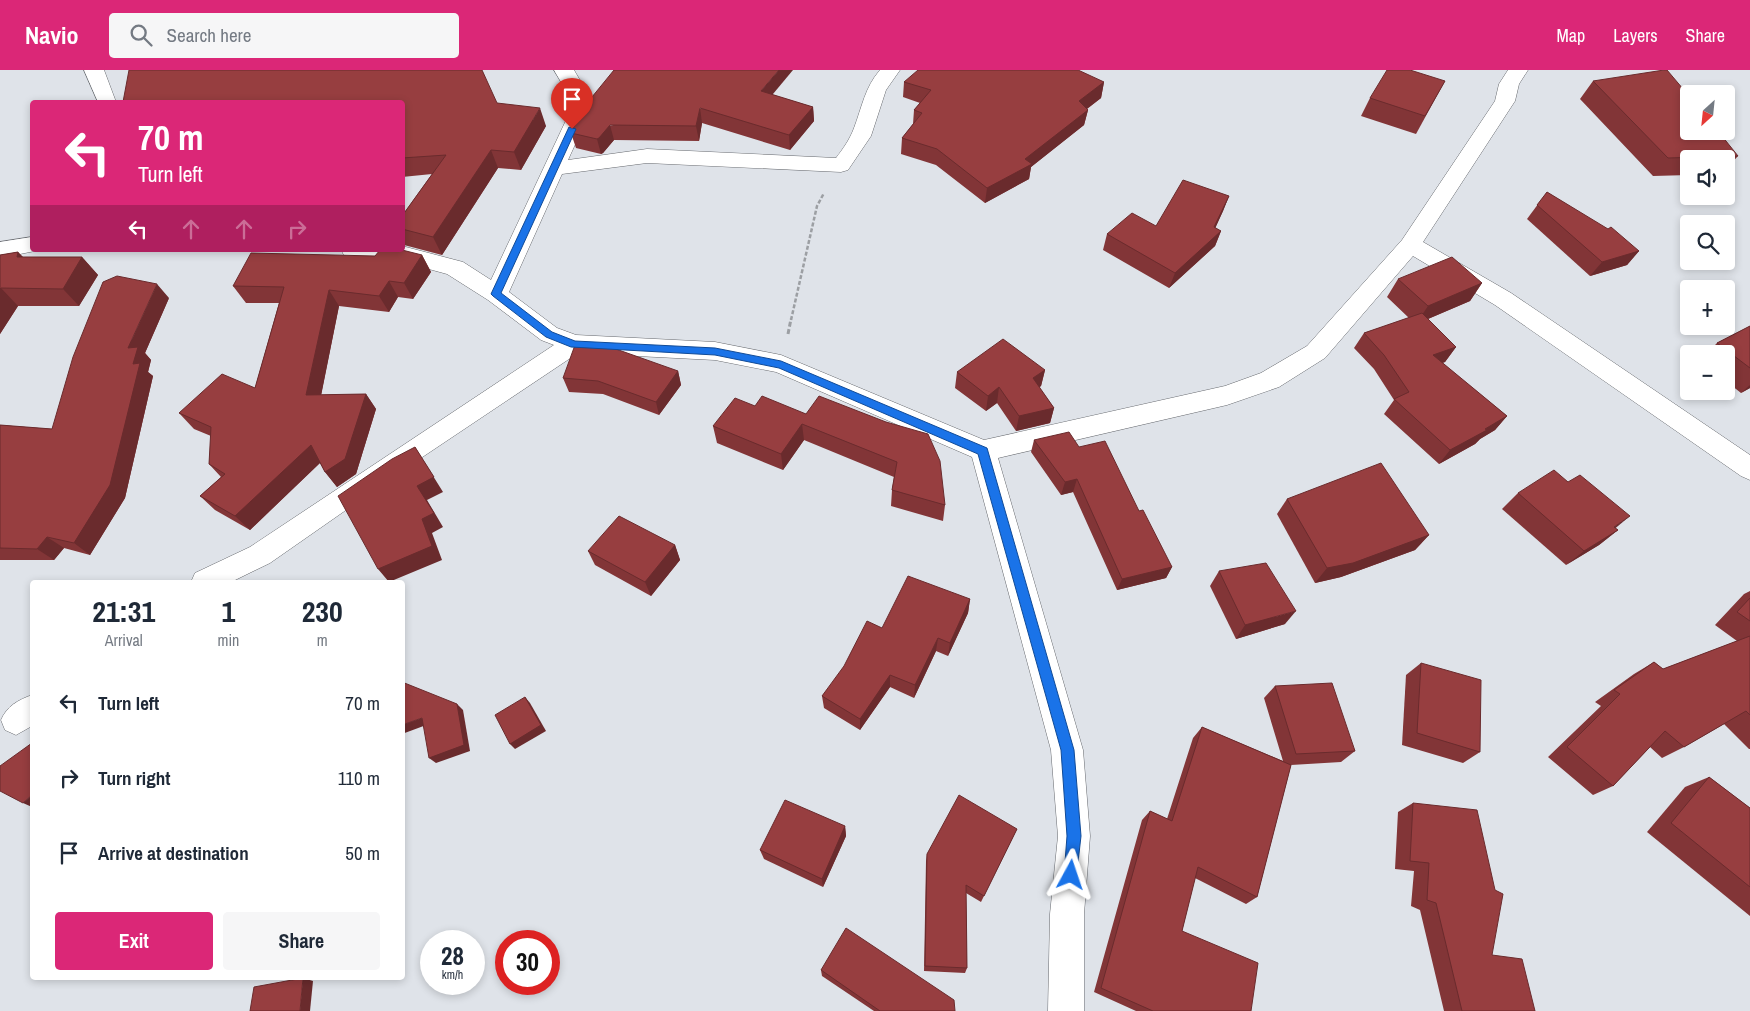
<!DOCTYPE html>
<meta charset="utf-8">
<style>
:root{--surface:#fff;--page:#f6f6f7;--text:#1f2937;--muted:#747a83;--accent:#db2777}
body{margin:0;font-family:"Archivo Narrow",sans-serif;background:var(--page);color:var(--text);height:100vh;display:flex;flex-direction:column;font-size:19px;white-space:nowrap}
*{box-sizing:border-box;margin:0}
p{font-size:16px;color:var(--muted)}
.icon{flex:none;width:28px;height:28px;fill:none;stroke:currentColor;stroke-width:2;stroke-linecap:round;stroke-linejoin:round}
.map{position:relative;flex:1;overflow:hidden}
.details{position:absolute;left:30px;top:510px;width:375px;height:400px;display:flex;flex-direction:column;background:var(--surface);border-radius:5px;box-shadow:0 2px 8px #0003}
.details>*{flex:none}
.banner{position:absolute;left:30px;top:30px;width:375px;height:152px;border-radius:5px;box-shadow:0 2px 8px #0003;background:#db2777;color:#fff;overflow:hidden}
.needle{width:32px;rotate:207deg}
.fabs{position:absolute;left:1680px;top:15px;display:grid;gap:10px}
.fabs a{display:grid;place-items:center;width:55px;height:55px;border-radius:5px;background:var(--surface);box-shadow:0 2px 8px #0003;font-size:25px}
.speed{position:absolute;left:420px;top:860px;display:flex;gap:10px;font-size:25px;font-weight:700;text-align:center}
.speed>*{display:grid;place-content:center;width:65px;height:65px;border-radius:50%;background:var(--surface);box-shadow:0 2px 8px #0003;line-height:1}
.speed small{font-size:12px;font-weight:400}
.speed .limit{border:8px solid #d22;background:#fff;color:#111}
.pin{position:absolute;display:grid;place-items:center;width:42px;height:42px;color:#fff;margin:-51px -21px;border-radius:50% 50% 50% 0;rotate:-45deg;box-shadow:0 0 5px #0007}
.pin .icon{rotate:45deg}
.me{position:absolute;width:55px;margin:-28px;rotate:5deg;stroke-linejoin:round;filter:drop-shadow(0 0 4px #0008)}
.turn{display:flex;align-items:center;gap:18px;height:105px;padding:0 25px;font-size:22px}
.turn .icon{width:65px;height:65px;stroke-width:2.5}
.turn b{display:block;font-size:35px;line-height:42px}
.lanes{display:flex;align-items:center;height:48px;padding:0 25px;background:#0003;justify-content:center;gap:25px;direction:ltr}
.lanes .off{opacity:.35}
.eta{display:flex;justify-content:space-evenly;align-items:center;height:85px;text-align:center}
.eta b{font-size:30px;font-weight:700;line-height:35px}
.primary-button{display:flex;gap:10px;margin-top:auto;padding:10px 25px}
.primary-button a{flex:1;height:58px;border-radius:5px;background:var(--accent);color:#fff;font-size:20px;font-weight:700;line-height:58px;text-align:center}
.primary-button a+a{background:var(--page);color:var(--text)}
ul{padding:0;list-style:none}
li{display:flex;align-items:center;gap:15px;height:75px;padding:0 25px}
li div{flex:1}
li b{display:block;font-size:19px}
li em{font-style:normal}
header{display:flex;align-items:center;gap:30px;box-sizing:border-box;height:70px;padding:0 25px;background:var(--accent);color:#fff}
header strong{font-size:24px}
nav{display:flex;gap:28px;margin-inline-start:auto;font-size:18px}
.search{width:350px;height:45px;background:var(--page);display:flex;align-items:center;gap:12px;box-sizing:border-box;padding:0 18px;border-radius:5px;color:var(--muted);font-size:19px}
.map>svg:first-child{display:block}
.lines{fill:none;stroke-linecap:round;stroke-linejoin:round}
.street-casing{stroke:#66696e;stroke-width:1}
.path-far1{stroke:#9c9fa3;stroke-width:2.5;stroke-dasharray:4 2;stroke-linecap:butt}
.path{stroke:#9c9fa3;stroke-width:3;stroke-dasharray:5 2.5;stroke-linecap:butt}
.street{fill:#fff;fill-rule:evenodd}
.wall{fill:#823537}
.shaded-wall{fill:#6a2b2d}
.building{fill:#973e40;stroke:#6a2b2d}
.route{fill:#1a73e8;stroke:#114b97}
</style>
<header>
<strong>Navio</strong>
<div class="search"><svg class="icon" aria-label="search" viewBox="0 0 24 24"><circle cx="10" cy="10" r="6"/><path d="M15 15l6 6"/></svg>Search here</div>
<nav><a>Map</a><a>Layers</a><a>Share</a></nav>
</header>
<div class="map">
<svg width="1750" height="941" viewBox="0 0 1750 941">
<rect width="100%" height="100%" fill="#dfe3e9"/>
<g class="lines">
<g class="street-casing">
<g id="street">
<polygon points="84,0 104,0 116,32 98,32"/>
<path d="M554,0H574L588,24V46L568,90L647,79L836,88C843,79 850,69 854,58C862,37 865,17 880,0H900L886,20L871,66L848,100L841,102L647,93L562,104L509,222L557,258L576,265L715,272L781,285L984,370L1225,316L1261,303L1307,276L1402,170L1495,31L1499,14L1508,0H1528L1519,14L1515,31L1423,172L1511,223L1750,385V410L1741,406L1495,235L1413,186L1325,288L1279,317L1227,335L998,388L1083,680L1090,766L1084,844V941H1048L1050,844L1058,766L1051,680L972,387L776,302L715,290L578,283L412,394L270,493L231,512H191L195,503L250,477L554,275L541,270L488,230L447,204L396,190L352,188L344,185L341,180H402V176L463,192L491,210L568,46V24Z"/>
<polygon points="32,167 32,180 40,180 0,188 0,172"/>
<path d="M32,625V656L16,665L5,660L1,650C7,636 18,630 32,625Z"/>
</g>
</g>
<polyline class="path-far1" points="791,250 817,136 824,123"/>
<polyline class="path" points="788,264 791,249"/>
<use href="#street" class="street"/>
</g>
<g class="wall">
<polygon points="1445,11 1416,64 1361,46 1370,28"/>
<polygon points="1593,11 1738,86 1726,99 1726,89 1689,89 1689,105 1653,106 1580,29"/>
<polygon points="904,12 1104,12 1101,28 1087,39 1088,40 1084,55 1031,97 1029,109 985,133 936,95 901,84 902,68 913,54 914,40 920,33 903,27"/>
<polygon points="773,25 813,37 814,51 790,80 702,53 699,71 614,70 603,83 601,84 576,78 571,63"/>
<polygon points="402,32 497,33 546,56 521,100 498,98 442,185 404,175 402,171 402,146 432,104 402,107"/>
<polygon points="1547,122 1639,181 1627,195 1590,206 1527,149"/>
<polygon points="1229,126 1223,141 1215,158 1221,161 1215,176 1169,218 1103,180 1107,164 1156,156"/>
<polygon points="18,182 23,187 82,187 98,205 79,236 18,236 0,264 0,185"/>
<polygon points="422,185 431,202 413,229 398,227 389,242 339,236 321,325 366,324 376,339 356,404 337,417 325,402 320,393 250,460 215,440 200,426 221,407 209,394 211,366 194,359 179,343 255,318 279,233 246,233 233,216"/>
<polygon points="1398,209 1482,213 1470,231 1428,249 1456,277 1445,292 1442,293 1507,346 1495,360 1480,369 1475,374 1439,394 1384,344 1394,330 1374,299 1354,278 1364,263 1409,248 1387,227"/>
<polygon points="169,228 145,283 151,290 148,302 153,306 125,428 90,485 64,478 54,490 0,490 0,355 52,359"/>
<polygon points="1750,256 1750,318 1741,323 1726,311 1726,284 1706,284 1717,273"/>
<polygon points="1045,300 1041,316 1039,317 1054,338 1050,353 1016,361 997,333 986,341 955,318 957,302"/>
<polygon points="678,301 681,315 659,345 603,324 569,322 563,308"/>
<polygon points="755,336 806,344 886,352 945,435 943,451 891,436 892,420 894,407 804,370 783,400 717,373 713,356"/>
<polygon points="1034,370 1079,377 1139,441 1172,497 1166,508 1117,520 1073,422 1061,425 1031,382"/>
<polygon points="1518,423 1615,458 1618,460 1599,475 1566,495 1502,439"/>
<polygon points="1287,429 1429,465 1415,480 1341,507 1315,513 1277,444"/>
<polygon points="675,475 680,490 651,526 595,495 588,481"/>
<polygon points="1219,501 1285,554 1236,569 1210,516"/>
<polygon points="1750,521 1750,679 1749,679 1724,654 1684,677 1662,688 1650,677 1613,716 1593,725 1548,687 1601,636 1595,632 1634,604 1654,592 1663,599 1737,571 1715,555 1744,524"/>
<polygon points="970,529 968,543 948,586 936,581 914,628 890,617 860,660 824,638 822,626 882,558"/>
<polygon points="1421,593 1480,682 1463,693 1402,675 1406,605"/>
<polygon points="1275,616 1355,681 1341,692 1291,695 1257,827 1246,834 1195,808 1182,861 1251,941 1136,941 1094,922 1142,750 1150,741 1167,749 1193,668 1202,657 1283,691 1264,628"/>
<polygon points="1709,707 1750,738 1750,846 1647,762 1685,717"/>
<polygon points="1413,733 1492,885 1535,941 1444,941 1420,840 1411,836 1414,801 1395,799 1398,742"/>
<polygon points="845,756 846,766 823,817 764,789 760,780"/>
<polygon points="1017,759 981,832 966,823 967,898 965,903 924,901 926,791 927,784"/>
<polygon points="821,900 955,941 874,941 822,906"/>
</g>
<g class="shaded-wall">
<polygon points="779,0 793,0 763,36 761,21"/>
<polygon points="1104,12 1101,28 1076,47 1079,31"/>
<polygon points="813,37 814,51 790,80 789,65"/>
<polygon points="540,38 546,56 521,100 514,82"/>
<polygon points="700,38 702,53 699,71 696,56"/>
<polygon points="1088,40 1084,55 1031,97 1029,109 985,133 987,118"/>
<polygon points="610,55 614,70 603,83 601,84 597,69"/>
<polygon points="491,80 498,98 442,185 433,167"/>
<polygon points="1229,126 1223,141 1209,172 1221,161 1215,176 1169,218 1175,203 1214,157"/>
<polygon points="1639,181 1627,195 1590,206 1602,192"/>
<polygon points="18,182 35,200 17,187"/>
<polygon points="422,185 431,202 413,229 404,213"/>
<polygon points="82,187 98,205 79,236 63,219"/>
<polygon points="389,211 398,227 389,242 379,226"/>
<polygon points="1482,213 1470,231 1416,254 1428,236"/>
<polygon points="157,214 169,228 145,283 151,290 148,302 153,306 125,428 90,485 74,473 133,294 128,278"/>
<polygon points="1,218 18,236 0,264 0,219"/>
<polygon points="329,220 339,236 318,341 306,325"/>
<polygon points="1456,277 1445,292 1422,300 1433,285"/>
<polygon points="1045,300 1041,316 1030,324 1033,308"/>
<polygon points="678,301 681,315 659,345 656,332"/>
<polygon points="1750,315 1750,318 1741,323"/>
<polygon points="999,317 997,333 986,341 988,326"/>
<polygon points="366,324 376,339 356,404 337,417 325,402"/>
<polygon points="1054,338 1050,353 1016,361 1019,346"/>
<polygon points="1507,346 1495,360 1480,369 1475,374 1439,394 1450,380"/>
<polygon points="802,354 804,370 783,400 781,384"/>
<polygon points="311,375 323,390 250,460 235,446"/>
<polygon points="415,377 443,422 427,430 443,457 432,463 442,490 389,512 378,499 422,449 417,416"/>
<polygon points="1077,409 1073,422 1061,425 1065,412"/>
<polygon points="1630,446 1612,461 1614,457"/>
<polygon points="1618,460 1599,475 1566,495 1584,481"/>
<polygon points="1429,465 1415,480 1341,507 1315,513 1327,498"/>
<polygon points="47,467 64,478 54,490 37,479"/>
<polygon points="675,475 680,490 651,526 645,512"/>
<polygon points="1172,497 1166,508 1117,520 1122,509"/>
<polygon points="970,529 968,543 948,586 950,573"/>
<polygon points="1296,541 1285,554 1236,569 1245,555"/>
<polygon points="938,568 936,581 914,628 915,615"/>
<polygon points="890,605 890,617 860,660 860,649"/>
<polygon points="525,627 530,633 546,661 515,679 510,674"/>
<polygon points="457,634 463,640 470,681 436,693 429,688"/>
<polygon points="422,648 429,654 402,664 402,655"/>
<polygon points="32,725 32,737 23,733"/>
<polygon points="845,756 846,766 823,817 822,809"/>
<polygon points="303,908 313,911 310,941 300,941"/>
</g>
<g class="building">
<polygon points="129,0 482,0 497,33 540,38 514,82 491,80 433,167 402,159 402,146 446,85 402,88 402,32 123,32"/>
<polygon points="614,0 779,0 761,21 813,37 789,65 700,38 696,56 610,55 599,68 597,69 571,63 583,38"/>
<polygon points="918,0 1078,0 1104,12 1079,31 1088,40 1025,89 1032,94 987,118 937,79 902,68 922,43 914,40 931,20 904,12"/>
<polygon points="1387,0 1410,0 1445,11 1425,46 1370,28"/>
<polygon points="1664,0 1667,0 1689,26 1689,61 1718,61 1738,86 1668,88 1593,11"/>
<polygon points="1183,110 1229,126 1214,157 1221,161 1175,203 1107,164 1132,143 1156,156"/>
<polygon points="1547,122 1608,159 1611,157 1639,181 1602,192 1537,135"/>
<polygon points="380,180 402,180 422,185 404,213 389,211 379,226 329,220 306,325 366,324 345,389 325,402 311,375 235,446 200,426 225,404 209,394 211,357 179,343 222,304 255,318 284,217 233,216 251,183 375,186"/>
<polygon points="18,182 17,187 82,187 63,219 1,218 0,219 0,185"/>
<polygon points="1452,187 1482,213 1428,236 1398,209"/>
<polygon points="117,206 157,214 128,278 138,277 133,294 140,293 110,415 74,473 47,467 37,479 0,478 0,355 52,359 73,287 103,212"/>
<polygon points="1422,243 1456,277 1433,285 1507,346 1485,359 1487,360 1450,380 1394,329 1409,322 1384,285 1364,263"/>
<polygon points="1750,256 1750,298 1717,273"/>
<polygon points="1003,269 1045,300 1033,308 1054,338 1019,346 999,317 988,326 957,302"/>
<polygon points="575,275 613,278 678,301 656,332 598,311 563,308"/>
<polygon points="762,326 806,344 819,326 886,352 928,364 940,391 945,435 892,420 897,392 802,354 781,384 713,356 735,328 755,336"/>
<polygon points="1069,362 1079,377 1105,371 1139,441 1143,440 1172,497 1122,509 1077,409 1065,412 1034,370"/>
<polygon points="415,377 434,407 417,416 434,443 422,449 432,476 378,499 338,426 392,389"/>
<polygon points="1381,393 1429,465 1353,493 1327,498 1287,429"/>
<polygon points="1554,400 1568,412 1580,405 1630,446 1614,457 1618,460 1584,481 1518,423"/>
<polygon points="619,446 675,475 645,512 588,481"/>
<polygon points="1266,493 1296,541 1245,555 1219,501"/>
<polygon points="908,506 970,529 950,573 938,568 915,615 890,605 860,649 822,626 844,596 867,551 882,558"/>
<polygon points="1750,528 1750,551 1737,542"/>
<polygon points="1750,566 1750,645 1746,641 1684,677 1665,661 1613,716 1567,677 1620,624 1614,620 1654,592 1663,599"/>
<polygon points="1421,593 1481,610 1480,682 1417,663"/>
<polygon points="402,612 457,634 464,675 429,688 422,648 402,655"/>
<polygon points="1332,613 1355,681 1296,684 1275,616"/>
<polygon points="525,627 541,655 510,674 495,645"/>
<polygon points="1202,657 1291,695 1257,827 1198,797 1182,861 1258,893 1251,941 1153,941 1101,918 1150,741 1172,751"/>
<polygon points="32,673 32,725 23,733 0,721 0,696"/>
<polygon points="1709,707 1750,738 1750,817 1671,753"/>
<polygon points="959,725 1017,759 984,826 966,815 967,898 925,896 927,784"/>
<polygon points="785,730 845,756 822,809 760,780"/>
<polygon points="1413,733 1477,740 1495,820 1503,824 1492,885 1522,889 1535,941 1462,941 1436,833 1427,830 1429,793 1410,791"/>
<polygon points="846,858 954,930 955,941 880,941 821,900"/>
<polygon points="303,908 300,941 250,941 254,917"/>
</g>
<polygon class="route" points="569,57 576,59 501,223 552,262 575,271 715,278 781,291 987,378 1074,680 1081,766 1076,810 1071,812 1066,810 1064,805 1067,766 1061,680 978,384 779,298 715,285 571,277 546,267 493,226 491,224"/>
</svg>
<div class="fabs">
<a><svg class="needle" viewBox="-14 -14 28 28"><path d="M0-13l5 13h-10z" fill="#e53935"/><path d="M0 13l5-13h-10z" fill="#747a83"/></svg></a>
<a><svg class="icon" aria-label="sound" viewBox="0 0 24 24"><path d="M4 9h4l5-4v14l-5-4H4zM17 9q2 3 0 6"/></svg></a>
<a><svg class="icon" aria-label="search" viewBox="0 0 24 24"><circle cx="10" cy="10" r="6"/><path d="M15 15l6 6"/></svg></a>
<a>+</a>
<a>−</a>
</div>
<div class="speed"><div>28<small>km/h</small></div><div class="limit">30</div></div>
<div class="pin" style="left:572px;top:59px;background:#d93025"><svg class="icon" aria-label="arrive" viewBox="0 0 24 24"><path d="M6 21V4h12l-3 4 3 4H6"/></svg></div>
<svg class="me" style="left:1071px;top:805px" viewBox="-20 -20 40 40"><path d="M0-17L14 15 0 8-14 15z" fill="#1a73e8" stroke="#fff" stroke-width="4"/></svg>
<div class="banner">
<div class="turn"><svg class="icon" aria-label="left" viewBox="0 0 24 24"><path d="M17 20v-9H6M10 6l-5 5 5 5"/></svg><div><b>70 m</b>Turn left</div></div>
<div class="lanes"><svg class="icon" aria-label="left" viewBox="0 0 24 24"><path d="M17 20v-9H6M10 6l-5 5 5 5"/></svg><svg class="icon off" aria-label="ahead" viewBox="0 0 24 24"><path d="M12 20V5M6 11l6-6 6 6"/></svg><svg class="icon off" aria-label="ahead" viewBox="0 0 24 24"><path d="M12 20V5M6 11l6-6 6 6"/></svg><svg class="icon off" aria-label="right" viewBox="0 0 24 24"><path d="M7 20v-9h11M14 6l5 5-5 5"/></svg></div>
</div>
<section class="details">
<div class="eta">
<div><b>21:31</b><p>Arrival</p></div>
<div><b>1</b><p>min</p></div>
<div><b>230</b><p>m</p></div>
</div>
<ul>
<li><svg class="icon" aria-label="left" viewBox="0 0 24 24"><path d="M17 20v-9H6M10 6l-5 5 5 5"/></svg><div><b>Turn left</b></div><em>70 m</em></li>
<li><svg class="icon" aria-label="right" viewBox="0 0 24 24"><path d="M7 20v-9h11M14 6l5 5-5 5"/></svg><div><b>Turn right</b></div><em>110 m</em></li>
<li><svg class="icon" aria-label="arrive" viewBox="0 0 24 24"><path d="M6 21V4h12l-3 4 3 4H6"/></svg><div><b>Arrive at destination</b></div><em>50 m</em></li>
</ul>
<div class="primary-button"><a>Exit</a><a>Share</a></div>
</section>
</div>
